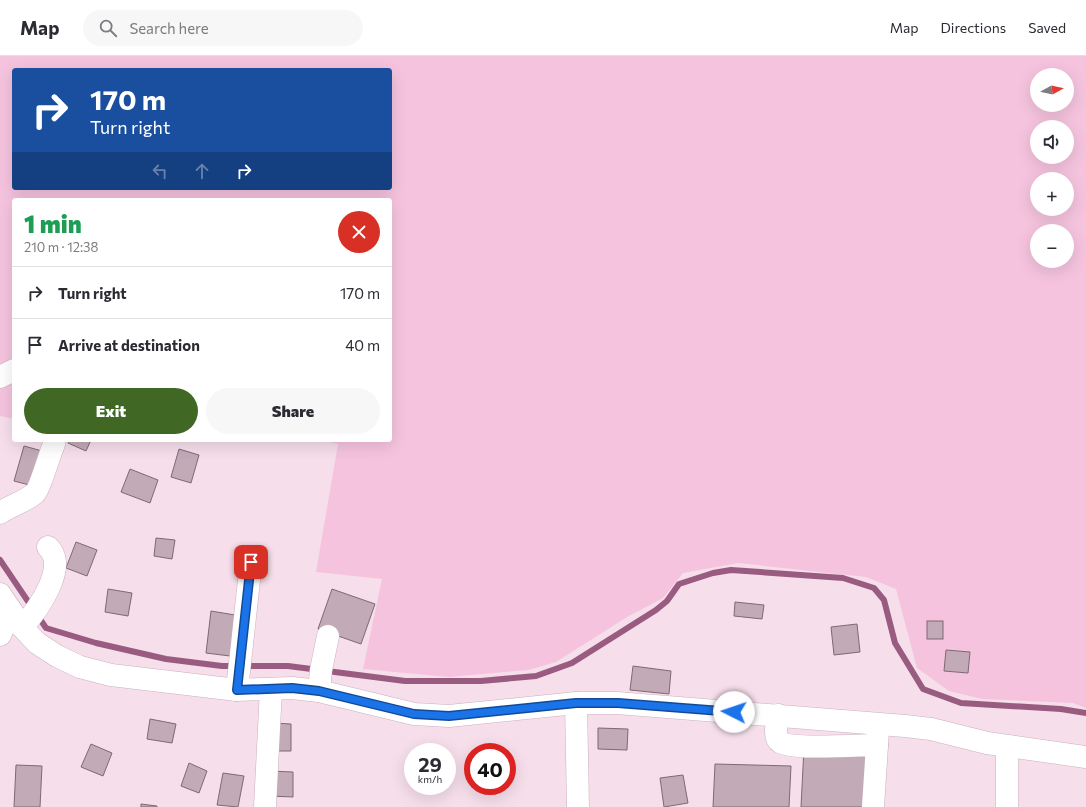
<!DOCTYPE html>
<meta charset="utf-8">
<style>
:root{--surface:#fff;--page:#f7f7f7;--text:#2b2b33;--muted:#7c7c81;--line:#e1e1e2;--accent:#406824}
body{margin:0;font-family:Commissioner,sans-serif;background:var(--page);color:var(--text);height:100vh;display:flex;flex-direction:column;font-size:15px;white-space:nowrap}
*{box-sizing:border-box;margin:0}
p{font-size:13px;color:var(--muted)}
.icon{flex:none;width:22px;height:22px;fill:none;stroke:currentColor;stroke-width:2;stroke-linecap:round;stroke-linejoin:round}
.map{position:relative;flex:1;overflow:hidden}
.side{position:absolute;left:12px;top:142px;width:380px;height:244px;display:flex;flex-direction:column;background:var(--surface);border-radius:4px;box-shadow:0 4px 16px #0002}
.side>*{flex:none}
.hud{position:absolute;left:12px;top:12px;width:380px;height:122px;border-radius:4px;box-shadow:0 4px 16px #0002;background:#1a4fa0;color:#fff;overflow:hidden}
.needle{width:26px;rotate:82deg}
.buttons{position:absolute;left:1030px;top:12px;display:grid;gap:8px}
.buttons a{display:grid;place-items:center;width:44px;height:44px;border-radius:50%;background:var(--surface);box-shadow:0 4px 16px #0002;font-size:20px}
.speed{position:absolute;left:404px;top:687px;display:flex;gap:8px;font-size:20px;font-weight:700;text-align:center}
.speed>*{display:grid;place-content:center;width:52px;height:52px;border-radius:50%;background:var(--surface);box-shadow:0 4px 16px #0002;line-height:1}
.speed small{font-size:10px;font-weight:400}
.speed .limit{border:6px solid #d22;background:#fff;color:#111}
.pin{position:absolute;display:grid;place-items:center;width:34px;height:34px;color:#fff;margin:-17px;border-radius:8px;box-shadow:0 2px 6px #0006}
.me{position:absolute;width:44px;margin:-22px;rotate:274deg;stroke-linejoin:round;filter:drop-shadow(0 0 3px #0008)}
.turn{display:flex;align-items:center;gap:14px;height:84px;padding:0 12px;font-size:18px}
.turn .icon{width:52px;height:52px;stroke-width:2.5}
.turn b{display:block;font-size:28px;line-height:34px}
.lanes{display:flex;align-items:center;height:38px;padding:0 12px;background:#0003;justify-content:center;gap:20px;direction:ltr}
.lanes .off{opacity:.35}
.round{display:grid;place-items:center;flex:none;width:42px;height:42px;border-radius:21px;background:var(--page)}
.headline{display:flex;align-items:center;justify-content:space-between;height:68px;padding:0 12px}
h1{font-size:24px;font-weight:800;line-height:30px;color:#1e9e55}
.cta{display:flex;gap:8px;margin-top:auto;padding:8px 12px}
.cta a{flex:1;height:46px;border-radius:24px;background:var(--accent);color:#fff;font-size:16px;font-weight:800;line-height:46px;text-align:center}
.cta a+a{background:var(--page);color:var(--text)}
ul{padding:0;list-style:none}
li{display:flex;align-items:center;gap:12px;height:52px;padding:0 12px;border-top:1px solid var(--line)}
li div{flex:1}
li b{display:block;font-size:15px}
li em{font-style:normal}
header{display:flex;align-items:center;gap:24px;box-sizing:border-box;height:56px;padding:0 20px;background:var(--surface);border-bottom:1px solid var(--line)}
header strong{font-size:19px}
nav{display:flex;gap:22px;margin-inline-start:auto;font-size:14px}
.search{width:280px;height:36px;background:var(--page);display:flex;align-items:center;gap:10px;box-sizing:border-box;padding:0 14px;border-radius:22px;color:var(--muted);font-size:15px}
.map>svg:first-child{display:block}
.green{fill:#f5c3de;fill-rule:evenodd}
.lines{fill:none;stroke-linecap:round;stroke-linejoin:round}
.stream{stroke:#995b80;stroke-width:6}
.building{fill:#c2aab7;stroke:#7f6975}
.minor-casing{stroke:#c9b1be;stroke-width:23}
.minor{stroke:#fff;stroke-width:22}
.route-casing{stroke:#114b97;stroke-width:10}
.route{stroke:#1a73e8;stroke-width:7}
</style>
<header>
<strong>Map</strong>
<div class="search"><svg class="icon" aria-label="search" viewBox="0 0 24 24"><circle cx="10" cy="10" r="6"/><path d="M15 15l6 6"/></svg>Search here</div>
<nav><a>Map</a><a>Directions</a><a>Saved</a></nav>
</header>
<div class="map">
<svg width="1086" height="751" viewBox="0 0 1086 751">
<rect width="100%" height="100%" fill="#f6deeb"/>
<path class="green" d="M0,0H1086V652L1073,647L982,643L949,635L917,612L896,533L866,521L738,507L683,517L663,542L627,561L556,606L528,614L449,621L363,613L382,523L316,516L338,388L321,384H390V144H14V363L0,360ZM14,14H390V132H14ZM1037,19H1067V49H1037ZM1037,71H1067V101H1037ZM1037,123H1067V153H1037ZM1037,175H1067V205H1037Z"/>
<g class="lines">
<polyline class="stream" points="0,504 46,572 96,587 166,603 222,610 288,610 405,625 481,625 536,620 572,607 656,554 667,545 679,528 713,517 731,514 843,522 874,532 884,544 895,587 923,633 961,647 1061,653 1086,657"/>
</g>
<g class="building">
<polygon points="70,384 91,384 86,395 68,387"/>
<polygon points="24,390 46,396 37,431 14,425"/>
<polygon points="179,393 199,399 191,427 171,421"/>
<polygon points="130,413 158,424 150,447 121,436"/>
<polygon points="156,482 175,484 172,503 154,500"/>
<polygon points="76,486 97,494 87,520 66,512"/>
<polygon points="108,533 132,537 128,560 105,556"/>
<polygon points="332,533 375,548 361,588 318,573"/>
<polygon points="735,546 764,549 762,563 734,560"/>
<polygon points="211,555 235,559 230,600 206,597"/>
<rect x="927" y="565" width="16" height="18"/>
<polygon points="857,568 860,596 834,599 831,571"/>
<polygon points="946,594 970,596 968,617 944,615"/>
<polygon points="633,610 671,615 669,638 630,634"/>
<polygon points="150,663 176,668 172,687 147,683"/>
<polygon points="273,667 291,668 291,695 273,695"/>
<polygon points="598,672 628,673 627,694 598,693"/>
<polygon points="91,688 112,697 103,720 81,711"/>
<polygon points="804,691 871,694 869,751 801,751"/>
<polygon points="189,707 207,715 199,737 181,730"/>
<polygon points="715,708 791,710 789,751 713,751"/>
<polygon points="16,709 42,710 40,751 14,751"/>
<polygon points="270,715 293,716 293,741 269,740"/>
<polygon points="223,717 244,720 238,751 217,749"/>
<polygon points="683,719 688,747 664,751 660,722"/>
<polygon points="141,748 157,750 157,751 141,751"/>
</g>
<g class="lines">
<g class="minor-casing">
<g id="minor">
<polyline points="0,321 14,314"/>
<path d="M0,457C11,449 25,446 35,437C40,432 50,397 54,388"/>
<polyline points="0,538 22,571 37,587 57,600 80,611 111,619 237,634 292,632 319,635 414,658 449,660 576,647 617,647 905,670 931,673 987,687 1086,701"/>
<path d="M22,571C37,555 69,511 48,491"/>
<polyline points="0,579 11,554"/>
<polyline points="237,634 251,506"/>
<polyline points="319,635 321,614 328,580"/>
<polyline points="576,647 578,751"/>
<path d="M778,659C777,666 773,682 780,686C791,694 860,689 877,689"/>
<polyline points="265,751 271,633"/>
<polyline points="873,751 878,674"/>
<polyline points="1007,751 1007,690"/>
</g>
</g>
<use href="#minor" class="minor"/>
</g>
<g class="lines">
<g class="route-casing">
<polyline id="route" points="251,506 237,634 292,632 319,635 414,658 449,660 576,647 618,647 734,656"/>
</g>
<use href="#route" class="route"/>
</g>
</svg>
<div class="buttons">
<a><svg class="needle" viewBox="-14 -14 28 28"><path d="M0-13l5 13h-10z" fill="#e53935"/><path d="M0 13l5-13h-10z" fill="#7c7c81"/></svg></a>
<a><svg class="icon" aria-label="sound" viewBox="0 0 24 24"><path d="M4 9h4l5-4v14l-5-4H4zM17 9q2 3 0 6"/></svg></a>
<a>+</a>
<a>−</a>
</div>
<div class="speed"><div>29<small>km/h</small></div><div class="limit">40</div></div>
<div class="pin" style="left:251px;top:506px;background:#d93025"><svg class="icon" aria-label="arrive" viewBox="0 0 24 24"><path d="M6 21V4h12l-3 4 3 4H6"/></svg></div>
<svg class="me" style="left:734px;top:656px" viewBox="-20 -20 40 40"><circle r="19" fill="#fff"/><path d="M0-13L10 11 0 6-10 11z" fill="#1a73e8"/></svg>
<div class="hud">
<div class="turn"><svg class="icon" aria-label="right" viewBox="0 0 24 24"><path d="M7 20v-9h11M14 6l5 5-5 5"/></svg><div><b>170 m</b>Turn right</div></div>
<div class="lanes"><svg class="icon off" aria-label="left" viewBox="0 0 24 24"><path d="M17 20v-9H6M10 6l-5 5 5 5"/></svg><svg class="icon off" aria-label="ahead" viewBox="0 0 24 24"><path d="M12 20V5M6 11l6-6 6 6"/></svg><svg class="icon" aria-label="right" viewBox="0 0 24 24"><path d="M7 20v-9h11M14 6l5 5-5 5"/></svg></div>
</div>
<section class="side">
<div class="headline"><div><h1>1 min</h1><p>210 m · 12:38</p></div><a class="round" style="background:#d93025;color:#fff"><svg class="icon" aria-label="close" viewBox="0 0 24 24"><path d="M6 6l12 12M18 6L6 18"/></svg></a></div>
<ul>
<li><svg class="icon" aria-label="right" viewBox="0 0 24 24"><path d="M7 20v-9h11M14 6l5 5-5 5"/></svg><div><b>Turn right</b></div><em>170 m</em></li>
<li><svg class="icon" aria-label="arrive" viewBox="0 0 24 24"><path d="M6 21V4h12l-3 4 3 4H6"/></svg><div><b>Arrive at destination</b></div><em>40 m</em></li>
</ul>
<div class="cta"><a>Exit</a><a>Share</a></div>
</section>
</div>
